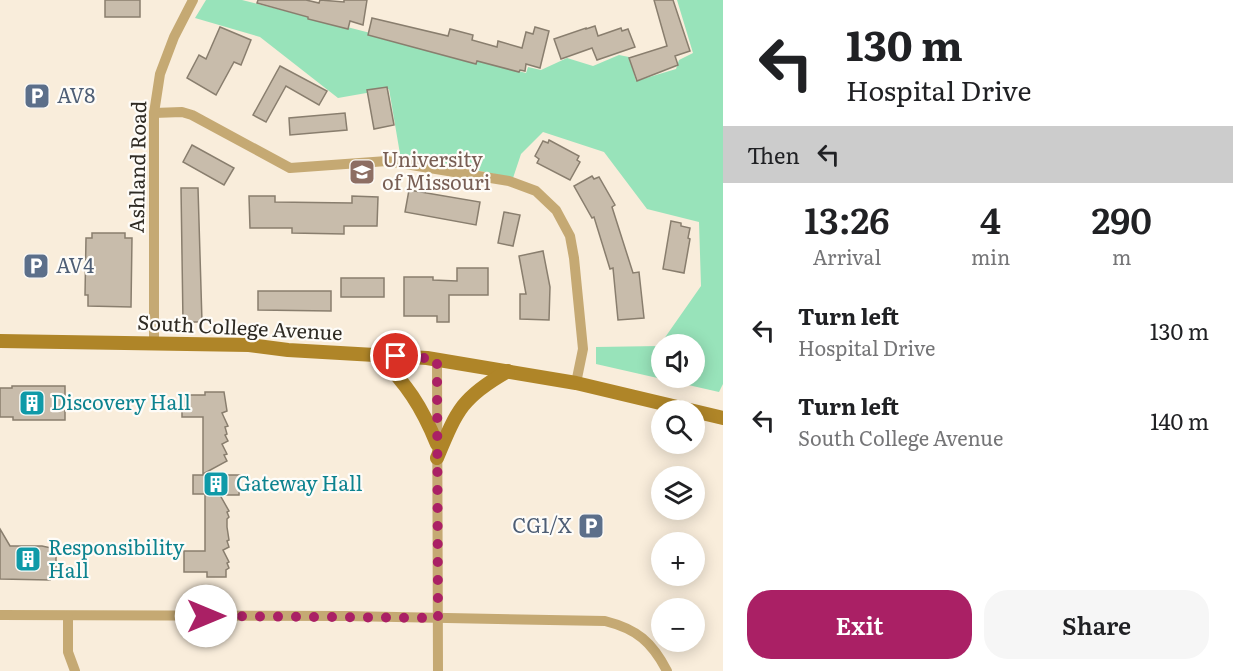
<!DOCTYPE html>
<meta charset="utf-8">
<style>
:root{--surface:#fff;--page:#f6f6f6;--text:#202124;--muted:#757577;--accent:#aa2065}
body{margin:0;font-family:Literata,serif;background:var(--page);color:var(--text);height:100vh;display:flex;flex-direction:column;font-size:22px;white-space:nowrap}
*{box-sizing:border-box;margin:0}
p{font-size:20px;color:var(--muted)}
.icon{flex:none;width:33px;height:33px;fill:none;stroke:currentColor;stroke-width:2;stroke-linecap:round;stroke-linejoin:round}
.map{position:relative;flex:1;overflow:hidden}
.details{display:flex;flex-direction:column;background:var(--surface);width:510px}
.details>*{flex:none}
.guide{background:#fff;color:var(--text);overflow:hidden}
.controls{position:absolute;left:651px;top:334px;display:grid;gap:12px}
.controls a{display:grid;place-items:center;width:54px;height:54px;border-radius:50%;background:var(--surface);box-shadow:0 3px 15px #0003;font-size:30px}
.pin{position:absolute;display:grid;place-items:center;width:51px;height:51px;color:#fff;margin:-26px;border:3px solid #fff;border-radius:50%;box-shadow:0 2px 6px #0007}
.me{position:absolute;width:66px;margin:-33px;rotate:90deg;stroke-linejoin:round;filter:drop-shadow(0 0 4px #0008)}
.turn{display:flex;align-items:center;gap:21px;height:126px;padding:0 24px;font-size:27px}
.turn .icon{width:78px;height:78px;stroke-width:2.5}
.turn b{display:block;font-size:42px;line-height:51px}
.then{display:flex;align-items:center;height:57px;padding:0 24px;background:#0003;gap:12px;font-size:22px}
.eta{display:flex;justify-content:space-evenly;align-items:center;height:102px;text-align:center}
.eta b{font-size:36px;font-weight:600;line-height:42px}
.cta{display:flex;gap:12px;margin-top:auto;padding:12px 24px}
.cta a{flex:1;height:69px;border-radius:24px;background:var(--accent);color:#fff;font-size:24px;font-weight:600;line-height:69px;text-align:center}
.cta a+a{background:var(--page);color:var(--text)}
ul{padding:0;list-style:none}
li{display:flex;align-items:center;gap:18px;height:90px;padding:0 24px}
li div{flex:1}
li b{display:block;font-size:22px}
li em{font-style:normal}
main{display:flex;flex:1;min-height:0}
.map>svg:first-child{display:block}
.green{fill:#98e3ba;fill-rule:evenodd}
.building{fill:#c8bcab;stroke:#897e6e;stroke-width:1.5}
.lines{fill:none;stroke-linecap:round;stroke-linejoin:round}
.minor{stroke:#c5a973;stroke-width:10}
.secondary{stroke:#af8528;stroke-width:14}
.route{stroke:#aa2065;stroke-width:10;stroke-dasharray:0 18}
.labels{text-anchor:middle;stroke-width:4.5;stroke-linejoin:round;paint-order:stroke}
.service-label{font-size:20px;fill:#4e5e75;stroke:#fefcf8;text-anchor:start}
.education-label{font-size:20px;fill:#785e54;stroke:#fefcf8;text-anchor:start}
.street-label{font-size:20px;fill:#2e2a23;stroke:#fefcf8}
.culture-label{font-size:20px;fill:#0d838f;stroke:#fefcf8;text-anchor:start}
</style>
<main>
<div class="map">
<svg width="723" height="671" viewBox="0 0 723 671">
<rect width="100%" height="100%" fill="#f9eddb"/>
<path class="green" d="M206,0H242L526,73L528,67L541,70L567,58L593,66L619,55L629,57L636,81L676,69L679,60L693,53L677,0H723V384L719,392L596,364V347L659,346L701,286L699,222L647,209L604,152L543,132L521,154L513,178L400,154L389,89L338,98L260,37L195,18ZM662,345H694V378H662Z"/>
<g class="building">
<rect x="105" y="0" width="35" height="17"/>
<polygon points="258,0 306,0 319,3 320,0 344,2 344,0 367,0 363,25 350,21 348,29 308,19 308,17 257,3"/>
<polygon points="654,0 673,0 690,51 675,56 678,65 637,81 629,58 667,46"/>
<polygon points="372,18 448,36 450,29 473,35 472,40 497,47 498,41 522,48 526,32 533,34 535,27 549,31 540,68 526,64 525,71 520,70 519,72 477,61 476,64 368,35"/>
<polygon points="595,26 598,36 621,28 622,31 628,29 635,47 597,60 592,48 561,59 554,39 586,28 586,29"/>
<polygon points="220,27 251,40 241,65 234,62 216,95 187,78 199,55 206,59"/>
<polygon points="280,66 327,91 319,105 286,86 266,122 253,115"/>
<polygon points="387,87 394,125 374,129 367,90"/>
<polygon points="345,113 347,130 290,135 289,118"/>
<polygon points="549,140 579,156 577,160 580,162 570,180 537,163 539,159 535,156 543,141 548,143"/>
<polygon points="192,145 234,168 224,185 183,162"/>
<polygon points="592,176 594,179 599,177 615,205 612,207 633,273 639,272 644,318 618,320 613,268 610,269 594,217 592,218 574,186"/>
<polygon points="181,188 198,188 202,322 183,322"/>
<polygon points="409,190 480,202 476,225 405,212"/>
<polygon points="249,196 275,196 275,202 352,203 352,196 378,197 377,226 344,226 344,234 292,233 292,228 250,228"/>
<polygon points="504,212 520,215 513,246 498,243"/>
<polygon points="671,221 681,223 681,226 690,228 688,238 690,239 684,273 663,269"/>
<polygon points="92,233 125,233 125,238 132,238 131,307 88,306 88,295 85,295 86,238 92,238"/>
<polygon points="543,251 550,287 549,320 520,319 520,294 526,294 519,256"/>
<polygon points="457,268 488,268 488,295 449,295 449,322 437,322 437,316 404,316 404,277 433,277 433,280 457,281"/>
<rect x="341" y="278" width="43" height="19"/>
<polygon points="258,291 331,291 331,311 258,310"/>
<polygon points="12,386 65,386 65,420 13,420 13,417 0,417 0,388 12,388"/>
<polygon points="205,392 224,392 227,411 222,413 228,426 225,427 227,434 225,435 228,441 222,444 227,454 224,455 227,461 203,474 203,417 182,417 182,395 205,395"/>
<polygon points="193,475 240,475 239,495 220,495 229,511 227,512 229,517 227,519 227,527 229,540 227,541 229,547 223,550 229,562 227,563 229,568 226,570 226,577 207,577 207,572 184,572 184,551 205,551 205,494 193,494"/>
<polygon points="0,529 10,546 42,546 56,549 56,569 50,569 50,580 0,579"/>
</g>
<g class="lines">
<g class="minor">
<polyline points="154,113 182,112 192,115 290,168 387,161 509,181 536,191 556,210 570,236 574,258 583,349 576,383"/>
<polyline points="154,342 154,113 160,74 174,37 193,0"/>
<polyline points="437,359 438,671"/>
<path d="M0,615L346,616L605,621C637,629 652,642 667,671"/>
<polyline points="68,616 68,652 75,671"/>
</g>
<g class="secondary">
<polyline points="0,341 249,345 288,350 427,358 576,383 723,418"/>
<path d="M378,355C407,385 421,405 437,444"/>
<path d="M437,458C457,410 462,397 508,371"/>
</g>
</g>
<g class="lines">
<polyline class="route" points="206,616 438,618 437,359 396,356"/>
</g>
<defs>
<g id="parking-square" transform="scale(1.35)"><rect x="-9" y="-9" width="18" height="18" rx="4" fill="#5c6f8a" stroke="#fefcf8"/><path d="M-3.5-5.5H1a3.5 3.5 0 0 1 0 7H-1V5.5H-3.5ZM-1-3.4V-.6H.8a1.4 1.4 0 0 0 0-2.8Z" fill="#fff"/></g>
<g id="university-square" transform="scale(1.35)"><rect x="-9" y="-9" width="18" height="18" rx="4" fill="#8d6e63" stroke="#fefcf8"/><path d="M0-5L7-2L0 1L-7-2ZM-4 1L0 2.5L4 1V4Q0 6-4 4Z" fill="#fff"/></g>
<g id="building-square" transform="scale(1.35)"><rect x="-9" y="-9" width="18" height="18" rx="4" fill="#0f9aa8" stroke="#fefcf8"/><path d="M-4-6H4V6H1V3H-1V6H-4ZM-2.5-4.3h1.7v1.8h-1.7ZM.8-4.3h1.7v1.8H.8ZM-2.5-1h1.7V.8h-1.7ZM.8-1h1.7V.8H.8Z" fill="#fff"/></g>
</defs>
<g fill-rule="evenodd">
<use href="#parking-square" x="37" y="96"/>
<use href="#university-square" x="362" y="172"/>
<use href="#parking-square" x="36" y="266"/>
<use href="#building-square" x="32" y="403"/>
<use href="#building-square" x="216" y="484"/>
<use href="#parking-square" x="591" y="526"/>
<use href="#building-square" x="28" y="559"/>
</g>
<g class="labels">
<g class="service-label">
<text x="57" y="103">AV8</text>
<text x="56" y="273">AV4</text>
<text x="572" y="533" text-anchor="end">CG1/X</text>
</g>
<g class="education-label">
<text x="382" y="167">University<tspan x="382" dy="23">of Missouri</tspan></text>
</g>
<g class="street-label">
<text transform="translate(138 167) rotate(-89)" y="7">Ashland Road</text>
<text transform="translate(240 328) rotate(3)" y="7">South College Avenue</text>
</g>
<g class="culture-label">
<text x="51" y="410">Discovery Hall</text>
<text x="236" y="491">Gateway Hall</text>
<text x="48" y="555">Responsibility<tspan x="48" dy="23">Hall</tspan></text>
</g>
</g>
</svg>
<div class="controls">
<a><svg class="icon" aria-label="sound" viewBox="0 0 24 24"><path d="M4 9h4l5-4v14l-5-4H4zM17 9q2 3 0 6"/></svg></a>
<a><svg class="icon" aria-label="search" viewBox="0 0 24 24"><circle cx="10" cy="10" r="6"/><path d="M15 15l6 6"/></svg></a>
<a><svg class="icon" aria-label="layers" viewBox="0 0 24 24"><path d="M12 4l9 5-9 5-9-5zM3 14l9 5 9-5"/></svg></a>
<a>+</a>
<a>−</a>
</div>
<div class="pin" style="left:396px;top:356px;background:#d93025"><svg class="icon" aria-label="arrive" viewBox="0 0 24 24"><path d="M6 21V4h12l-3 4 3 4H6"/></svg></div>
<svg class="me" style="left:206px;top:616px" viewBox="-20 -20 40 40"><circle r="19" fill="#fff"/><path d="M0-13L10 11 0 6-10 11z" fill="#aa2065"/></svg>
</div>
<section class="details">
<div class="guide">
<div class="turn"><svg class="icon" aria-label="left" viewBox="0 0 24 24"><path d="M17 20v-9H6M10 6l-5 5 5 5"/></svg><div><b>130 m</b>Hospital Drive</div></div>
<div class="then">Then<svg class="icon" aria-label="left" viewBox="0 0 24 24"><path d="M17 20v-9H6M10 6l-5 5 5 5"/></svg></div>
</div>
<div class="eta">
<div><b>13:26</b><p>Arrival</p></div>
<div><b>4</b><p>min</p></div>
<div><b>290</b><p>m</p></div>
</div>
<ul>
<li><svg class="icon" aria-label="left" viewBox="0 0 24 24"><path d="M17 20v-9H6M10 6l-5 5 5 5"/></svg><div><b>Turn left</b><p>Hospital Drive</p></div><em>130 m</em></li>
<li><svg class="icon" aria-label="left" viewBox="0 0 24 24"><path d="M17 20v-9H6M10 6l-5 5 5 5"/></svg><div><b>Turn left</b><p>South College Avenue</p></div><em>140 m</em></li>
</ul>
<div class="cta"><a>Exit</a><a>Share</a></div>
</section>
</main>
